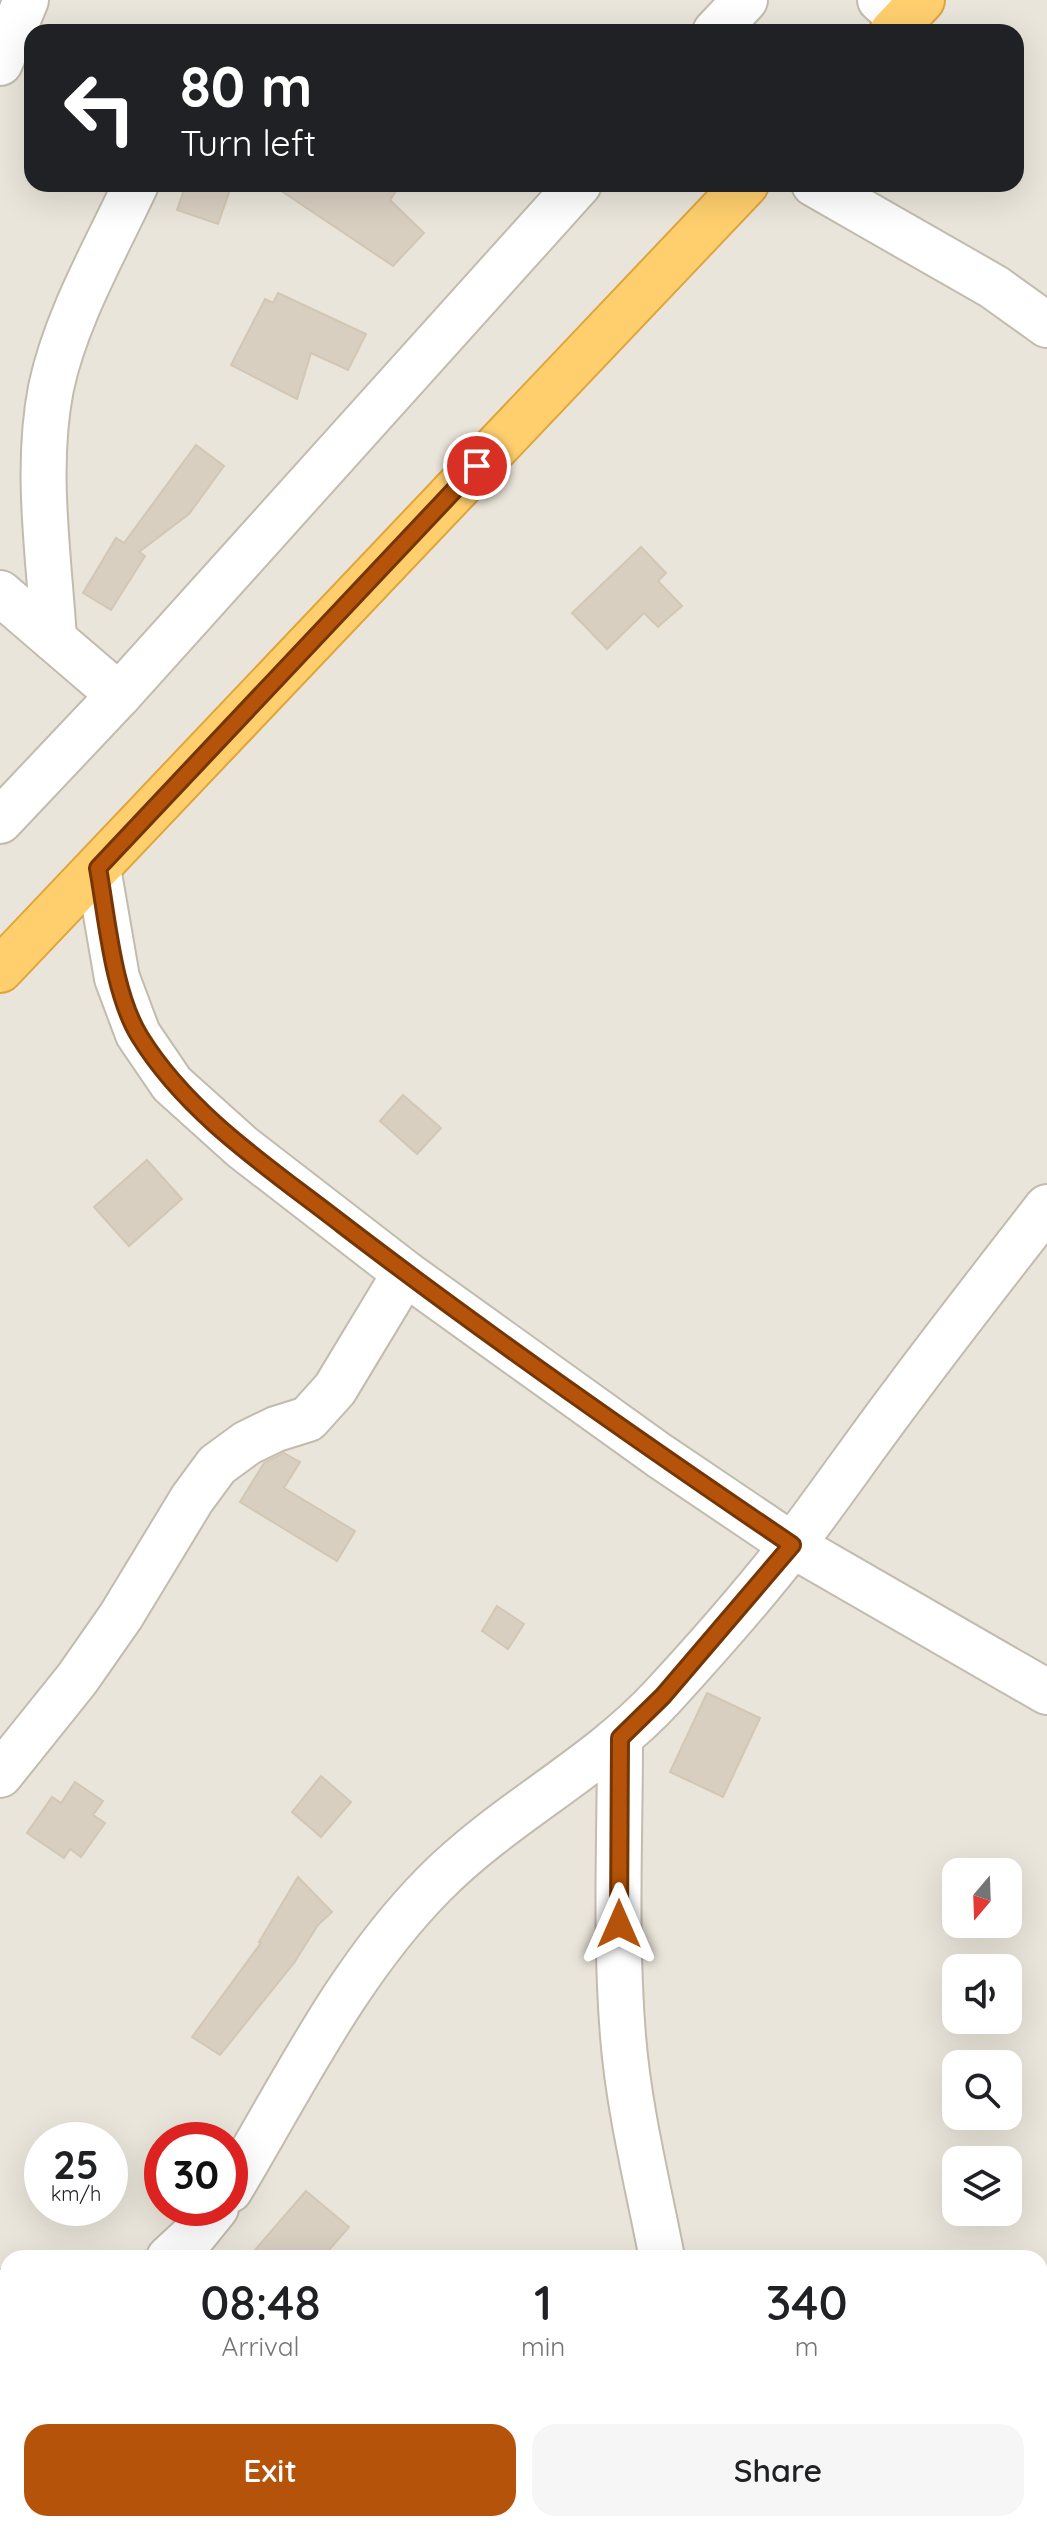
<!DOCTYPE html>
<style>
:root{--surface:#fff;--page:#f6f6f6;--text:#202124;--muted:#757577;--accent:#b45309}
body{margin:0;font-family:Quicksand,sans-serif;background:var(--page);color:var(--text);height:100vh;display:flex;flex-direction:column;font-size:30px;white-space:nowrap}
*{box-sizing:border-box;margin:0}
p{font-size:26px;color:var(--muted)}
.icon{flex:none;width:44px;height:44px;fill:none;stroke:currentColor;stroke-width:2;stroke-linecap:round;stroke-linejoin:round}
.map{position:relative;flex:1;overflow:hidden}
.panel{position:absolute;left:0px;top:2250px;width:1048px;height:282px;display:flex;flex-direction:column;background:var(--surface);border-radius:24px 24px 0 0;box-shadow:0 8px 32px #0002}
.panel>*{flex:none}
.banner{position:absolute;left:24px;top:24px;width:1000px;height:168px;border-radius:24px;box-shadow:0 8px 32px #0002;background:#202124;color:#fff;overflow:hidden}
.needle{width:52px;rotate:199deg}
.buttons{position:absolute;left:942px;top:1858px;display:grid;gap:16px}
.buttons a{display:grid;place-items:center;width:80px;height:80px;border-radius:16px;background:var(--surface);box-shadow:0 8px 32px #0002;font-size:40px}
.speed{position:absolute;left:24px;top:2122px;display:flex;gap:16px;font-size:40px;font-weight:700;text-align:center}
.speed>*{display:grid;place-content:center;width:104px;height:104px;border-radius:50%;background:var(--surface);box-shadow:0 8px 32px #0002;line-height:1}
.speed small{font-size:20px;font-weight:400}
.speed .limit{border:12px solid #d22;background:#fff;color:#111}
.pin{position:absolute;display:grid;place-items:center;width:68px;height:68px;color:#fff;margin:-34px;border:4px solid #fff;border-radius:50%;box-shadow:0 2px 8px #0007}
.me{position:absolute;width:88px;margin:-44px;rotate:0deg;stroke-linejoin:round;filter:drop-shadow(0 0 6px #0008)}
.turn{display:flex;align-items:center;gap:28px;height:168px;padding:0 24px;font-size:36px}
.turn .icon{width:104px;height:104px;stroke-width:2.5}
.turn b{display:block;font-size:56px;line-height:68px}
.eta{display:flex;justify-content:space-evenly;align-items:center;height:136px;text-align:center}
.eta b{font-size:48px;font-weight:600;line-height:56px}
.cta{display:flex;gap:16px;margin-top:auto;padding:16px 24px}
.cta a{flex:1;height:92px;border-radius:24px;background:var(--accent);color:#fff;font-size:32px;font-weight:600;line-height:92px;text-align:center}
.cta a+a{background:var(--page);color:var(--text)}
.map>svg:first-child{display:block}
.residential{fill:#eae5da;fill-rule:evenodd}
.building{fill:#d8cfc1;stroke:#d3c7b4;stroke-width:2}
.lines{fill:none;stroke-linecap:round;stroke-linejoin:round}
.minor-casing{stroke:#c2bbae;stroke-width:48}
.highway-casing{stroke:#e0a43c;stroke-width:48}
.minor{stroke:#fff;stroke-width:44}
.highway{stroke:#ffcf6e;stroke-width:44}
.route-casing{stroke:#753606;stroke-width:20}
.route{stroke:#b45309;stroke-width:14}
</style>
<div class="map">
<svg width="1047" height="2531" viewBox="0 0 1047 2531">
<rect width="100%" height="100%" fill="#f6f3ec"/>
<path class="residential" d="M0,0H1047V2531H0ZM32,32H1016V184H32ZM956,1872H1008V1924H956ZM956,1968H1008V2020H956ZM956,2064H1008V2116H956ZM42,2140H110V2208H42ZM162,2140H230V2208H162ZM956,2160H1008V2212H956ZM8,2258H1040V2524H8Z"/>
<g class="building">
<polygon points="186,184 232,184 218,224 177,210"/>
<polygon points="271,184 401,184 390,200 424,233 393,266"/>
<polygon points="278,293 366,334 348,370 311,353 297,399 231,365 265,299 273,303"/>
<polygon points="196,445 224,466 189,514 139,552 145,556 111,610 83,593 116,538 124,543"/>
<polygon points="641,547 666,573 658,581 682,606 658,627 644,613 607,649 572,613"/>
<polygon points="403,1095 441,1128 417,1154 380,1121"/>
<polygon points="147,1160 182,1199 129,1246 94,1207"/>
<polygon points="284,1453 300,1462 284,1488 355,1531 337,1561 240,1502 264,1463"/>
<polygon points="497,1606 524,1624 508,1649 482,1631"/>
<polygon points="707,1693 760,1718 723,1797 670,1772"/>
<polygon points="321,1776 351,1802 321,1837 292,1812"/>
<polygon points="75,1782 103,1801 93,1815 105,1823 81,1857 70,1849 64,1858 27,1833 52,1797 61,1803"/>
<polygon points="298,1877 332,1912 318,1925 294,1963 220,2055 192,2037 261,1943 259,1942"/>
<polygon points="306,2191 349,2227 322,2258 248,2258"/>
</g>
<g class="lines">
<g class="minor-casing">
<g id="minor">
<polyline points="880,0 903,20"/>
<polyline points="715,32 745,0"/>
<polyline points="0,63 26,0"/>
<polyline points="814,184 994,287 1047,325"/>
<polyline points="0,593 119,695"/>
<path d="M54,639C49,557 35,469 51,388C66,317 106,249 136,184"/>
<polyline points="0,821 119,695 579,184"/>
<polyline points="98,868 117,978 138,1034 172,1084 242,1147 405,1273 660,1456 792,1545 1047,1692"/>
<path d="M620,1738C620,1837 615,1937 623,2036C629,2111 648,2185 662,2258"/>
<polyline points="0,1775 77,1679 121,1616 192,1499 217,1465 247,1443 276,1429 308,1419 335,1389 405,1273"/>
<path d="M230,2190C293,2085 347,1972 434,1884C504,1813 596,1769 663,1696C708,1647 754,1595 794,1543C832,1493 867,1442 905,1392C951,1330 999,1269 1047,1207"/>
<polyline points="169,2258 195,2234 216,2208"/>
<polyline points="0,2292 8,2298"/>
<polyline points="331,2524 341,2531"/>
<polyline points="832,2524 841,2531"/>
<polyline points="1046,2531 1047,2530"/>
</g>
</g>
<g class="highway-casing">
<g id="highway">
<polyline points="892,32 922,0"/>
<polyline points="0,970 746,184"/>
</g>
</g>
<use href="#minor" class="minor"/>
<use href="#highway" class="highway"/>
</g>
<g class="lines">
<g class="route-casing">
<path id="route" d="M477,466L98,868C107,918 113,994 140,1037C189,1116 271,1169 343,1225C489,1337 640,1442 792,1545L663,1696L620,1738L619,1924"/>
</g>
<use href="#route" class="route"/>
</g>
</svg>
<div class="buttons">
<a><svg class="needle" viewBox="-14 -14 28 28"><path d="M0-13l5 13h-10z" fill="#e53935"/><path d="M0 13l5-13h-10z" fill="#757577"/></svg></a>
<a><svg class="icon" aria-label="sound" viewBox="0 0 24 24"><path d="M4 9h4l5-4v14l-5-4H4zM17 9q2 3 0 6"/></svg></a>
<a><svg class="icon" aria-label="search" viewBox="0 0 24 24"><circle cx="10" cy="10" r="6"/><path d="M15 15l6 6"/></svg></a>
<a><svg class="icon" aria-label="layers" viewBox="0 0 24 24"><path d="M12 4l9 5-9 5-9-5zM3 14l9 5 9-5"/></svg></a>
</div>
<div class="speed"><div>25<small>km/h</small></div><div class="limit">30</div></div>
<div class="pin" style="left:477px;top:466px;background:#d93025"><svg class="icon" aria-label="arrive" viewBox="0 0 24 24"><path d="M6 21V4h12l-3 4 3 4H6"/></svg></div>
<svg class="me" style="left:619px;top:1924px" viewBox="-20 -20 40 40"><path d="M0-17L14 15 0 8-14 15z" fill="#b45309" stroke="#fff" stroke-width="4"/></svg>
<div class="banner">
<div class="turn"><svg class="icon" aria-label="left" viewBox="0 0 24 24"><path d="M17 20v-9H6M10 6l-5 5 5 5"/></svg><div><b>80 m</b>Turn left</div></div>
</div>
<section class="panel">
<div class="eta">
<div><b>08:48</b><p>Arrival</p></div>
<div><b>1</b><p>min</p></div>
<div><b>340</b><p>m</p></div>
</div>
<div class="cta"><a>Exit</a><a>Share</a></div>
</section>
</div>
